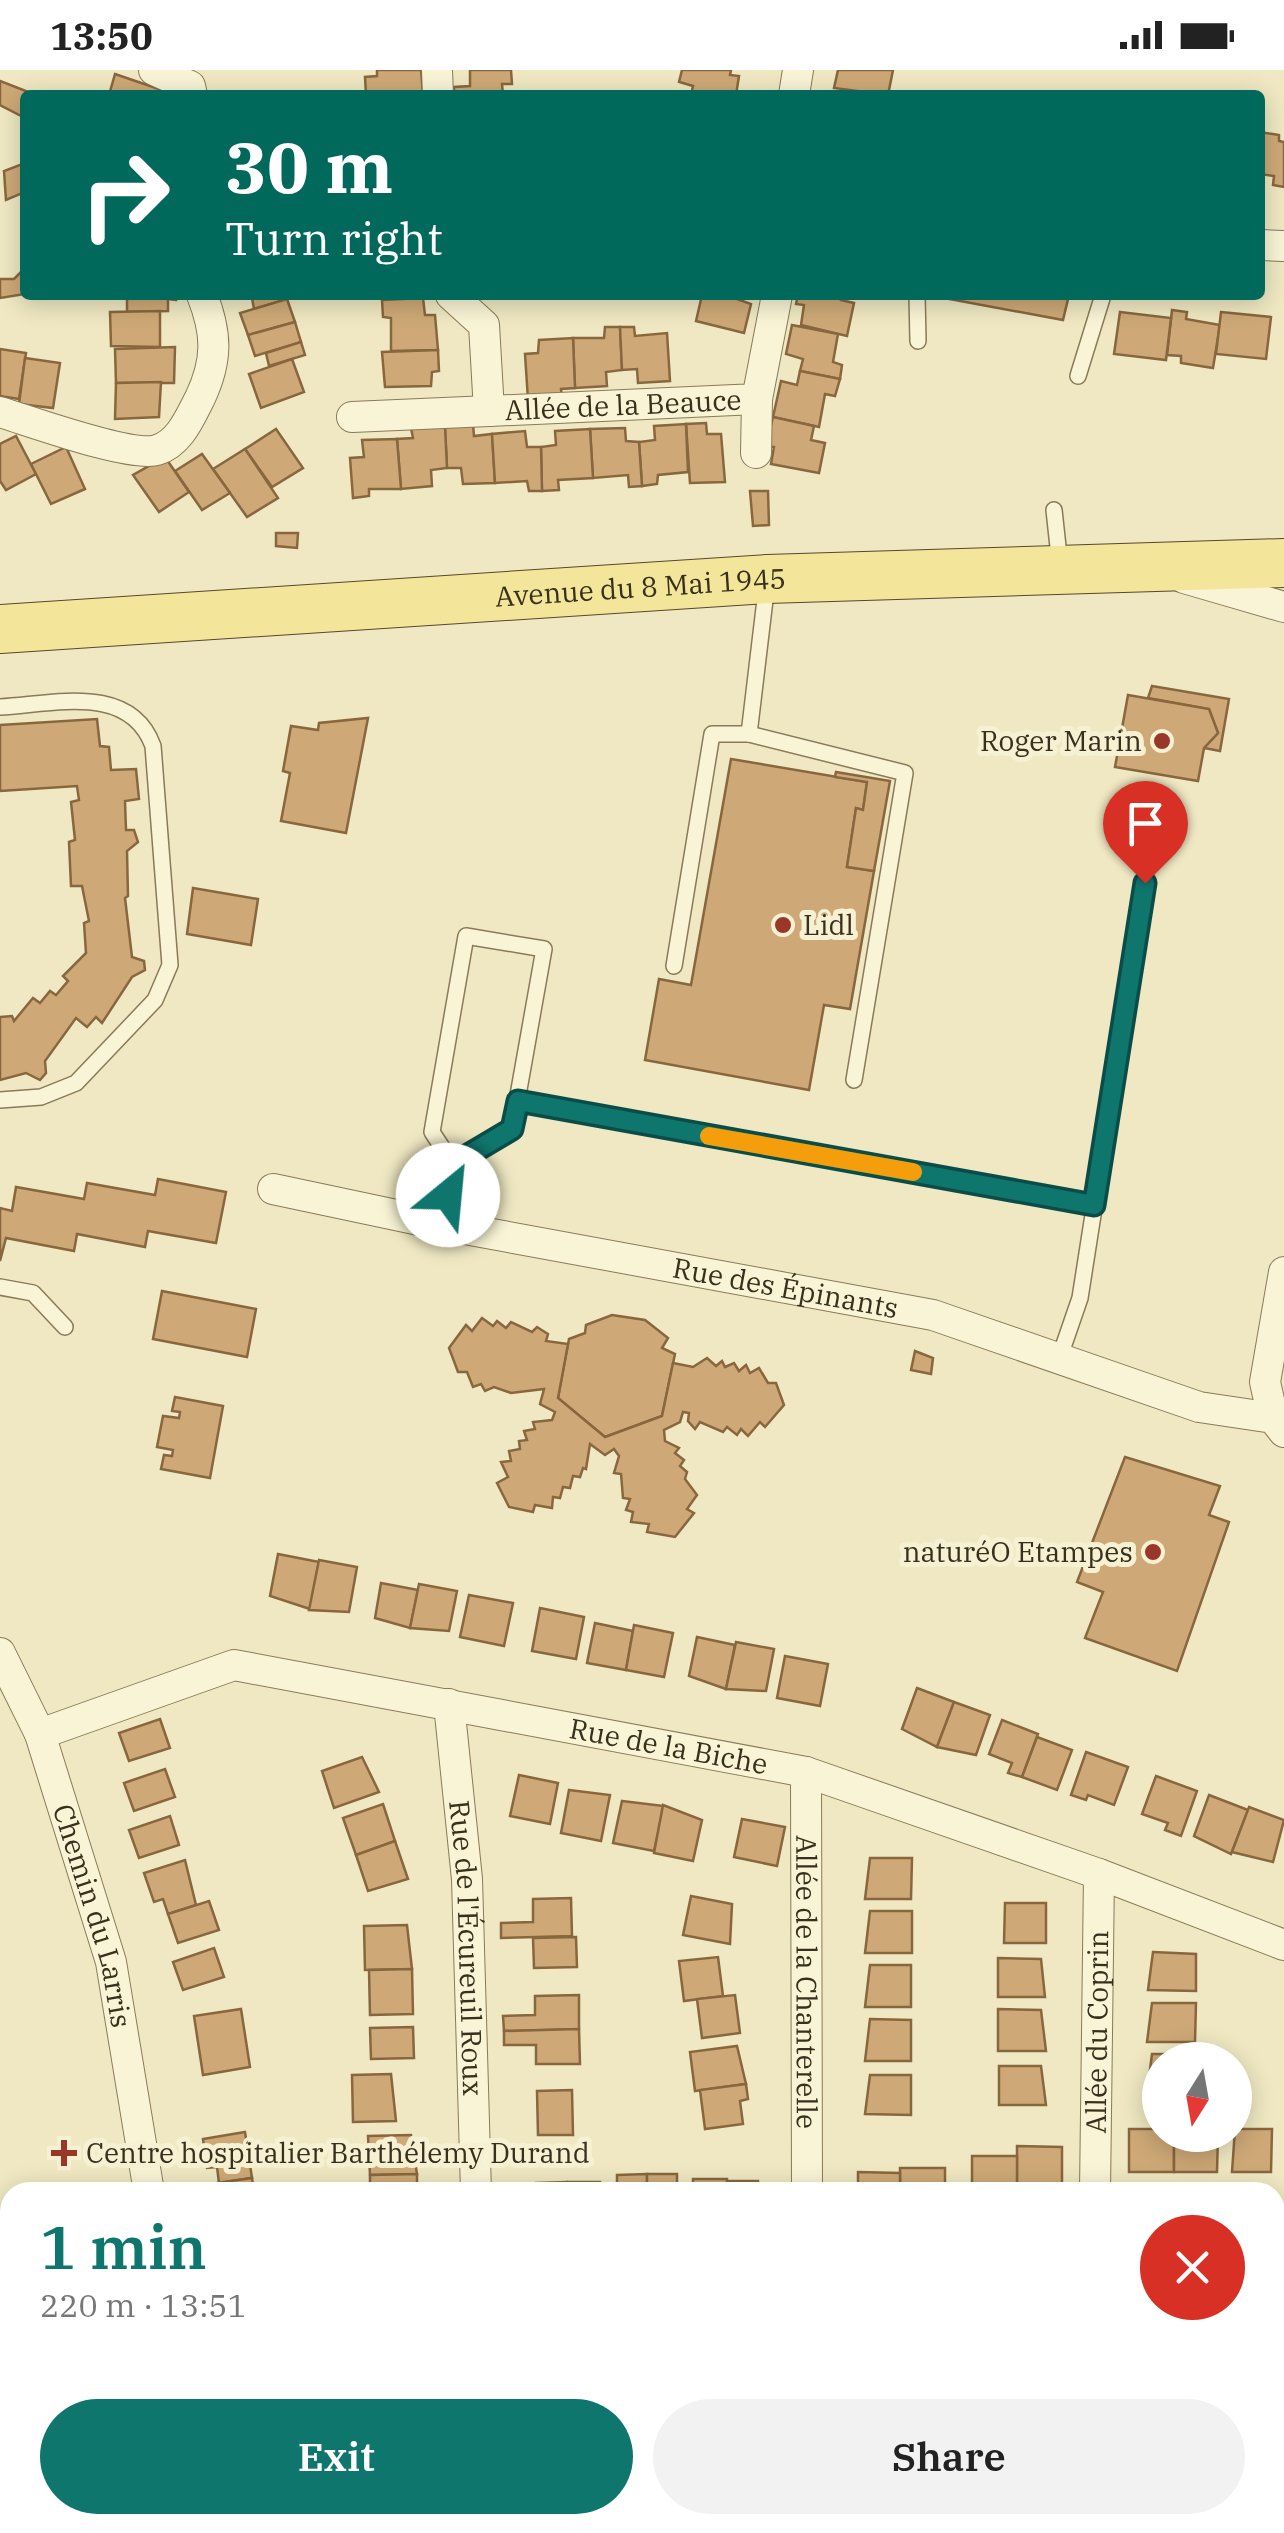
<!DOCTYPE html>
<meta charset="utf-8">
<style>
:root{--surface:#fff;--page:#f2f2f2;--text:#222;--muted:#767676;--accent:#0f766e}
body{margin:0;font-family:"IBM Plex Serif",serif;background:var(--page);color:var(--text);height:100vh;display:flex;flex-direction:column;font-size:38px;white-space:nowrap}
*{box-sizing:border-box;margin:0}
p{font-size:32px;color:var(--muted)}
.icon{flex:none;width:55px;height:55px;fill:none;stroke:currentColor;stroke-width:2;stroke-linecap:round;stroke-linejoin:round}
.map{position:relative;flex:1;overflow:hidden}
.drawer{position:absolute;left:0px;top:2112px;width:1285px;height:352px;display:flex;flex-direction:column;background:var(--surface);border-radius:30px 30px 0 0;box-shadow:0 5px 25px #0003}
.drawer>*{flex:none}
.top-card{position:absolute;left:20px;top:20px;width:1245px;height:210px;border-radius:10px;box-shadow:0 5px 25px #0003;background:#00695c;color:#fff;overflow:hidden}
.needle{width:65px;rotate:191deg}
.buttons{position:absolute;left:1142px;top:1972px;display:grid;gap:20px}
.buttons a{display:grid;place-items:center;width:110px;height:110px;border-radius:50%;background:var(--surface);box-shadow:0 5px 25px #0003;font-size:50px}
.pin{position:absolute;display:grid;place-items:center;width:85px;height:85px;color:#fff;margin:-102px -42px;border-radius:50% 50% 50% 0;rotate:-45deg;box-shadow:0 0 10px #0007}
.pin .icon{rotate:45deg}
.me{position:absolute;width:110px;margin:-55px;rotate:28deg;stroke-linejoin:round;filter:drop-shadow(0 0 8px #0008)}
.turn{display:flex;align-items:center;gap:35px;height:210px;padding:0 40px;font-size:45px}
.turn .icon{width:130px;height:130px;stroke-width:2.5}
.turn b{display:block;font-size:70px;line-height:85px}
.round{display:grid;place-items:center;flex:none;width:105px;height:105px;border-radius:52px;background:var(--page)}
.headline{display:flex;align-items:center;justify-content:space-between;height:170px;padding:0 40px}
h1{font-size:60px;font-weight:600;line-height:75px;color:var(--accent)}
.cta{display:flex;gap:20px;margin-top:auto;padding:20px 40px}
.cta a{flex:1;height:115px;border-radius:60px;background:var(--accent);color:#fff;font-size:40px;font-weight:600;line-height:115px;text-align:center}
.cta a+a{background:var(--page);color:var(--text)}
.status{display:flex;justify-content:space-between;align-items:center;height:70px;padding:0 50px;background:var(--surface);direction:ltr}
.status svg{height:28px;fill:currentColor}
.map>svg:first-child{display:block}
.building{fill:#cea977;stroke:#89673e;stroke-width:2.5}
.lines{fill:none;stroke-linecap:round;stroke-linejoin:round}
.lane-casing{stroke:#897a59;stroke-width:18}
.street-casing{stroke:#897a59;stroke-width:32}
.primary-casing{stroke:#57472d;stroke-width:50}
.lane{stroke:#f9f4d5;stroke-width:15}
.street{stroke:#f9f4d5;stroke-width:30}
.primary{stroke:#f3e599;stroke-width:48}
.route-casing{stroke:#0a4d48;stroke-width:25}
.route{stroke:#0f766e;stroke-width:18}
.slow{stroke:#f59e0b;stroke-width:18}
.poi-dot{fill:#993828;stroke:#f6f1d2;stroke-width:4}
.labels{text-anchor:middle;stroke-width:10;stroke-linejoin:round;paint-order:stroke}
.street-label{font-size:28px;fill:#392f1d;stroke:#f6f1d2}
.poi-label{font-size:28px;fill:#392f1d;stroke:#f6f1d2;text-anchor:end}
</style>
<div class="status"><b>13:50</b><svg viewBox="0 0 49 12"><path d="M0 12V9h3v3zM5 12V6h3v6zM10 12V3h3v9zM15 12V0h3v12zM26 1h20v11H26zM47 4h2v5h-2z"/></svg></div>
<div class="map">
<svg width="1284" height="2463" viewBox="0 0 1284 2463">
<rect width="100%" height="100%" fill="#efe8c2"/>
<g class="building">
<polygon points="377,0 421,0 423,24 366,25 365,7 377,6"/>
<polygon points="470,0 511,0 512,14 502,14 503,25 454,25 454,17 470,16"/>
<polygon points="682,0 731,0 730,5 739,6 736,25 691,25 693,16 679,12"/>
<polygon points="838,0 893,0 888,25 834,18"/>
<polygon points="115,4 159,19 157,25 109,25"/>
<polygon points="0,11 36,25 25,25 25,48 0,35"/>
<polygon points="1260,62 1279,65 1279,71 1284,72 1284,117 1273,115 1274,106 1260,104"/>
<polygon points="25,93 25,122 6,130 4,101"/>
<polygon points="25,198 25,224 0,228 0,209 14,209"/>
<polygon points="127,225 176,225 176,230 168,229 168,241 127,242"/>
<polygon points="260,225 302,225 254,239 252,228"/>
<polygon points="702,225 739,225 737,229 751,234 744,263 696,251"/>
<polygon points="798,225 842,225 841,230 854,233 847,266 801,255 804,235 796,234"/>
<polygon points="928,225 1069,225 1063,250"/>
<polygon points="423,228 425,245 435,245 438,280 391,281 391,248 383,247 382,230"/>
<polygon points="287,229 295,252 248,265 240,243"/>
<polygon points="1172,240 1187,242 1186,249 1220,255 1213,298 1181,293 1181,286 1167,285"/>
<polygon points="160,241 160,277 111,276 110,242"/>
<polygon points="1120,242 1171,248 1166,290 1114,284"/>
<polygon points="1221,242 1271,247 1266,289 1216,284"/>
<polygon points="295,252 301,272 255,286 248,265"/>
<polygon points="792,255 838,264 833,292 842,295 840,309 800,301 803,289 786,284"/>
<polygon points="605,257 620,257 622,300 606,302 607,316 575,318 573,268 604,268"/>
<polygon points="620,257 634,257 635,266 667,263 670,311 638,313 637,299 622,300"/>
<polygon points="573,268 575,318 561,319 562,328 528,330 525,284 538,283 539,270"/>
<polygon points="301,272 305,285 269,296 266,283"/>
<polygon points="175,277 174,313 116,313 115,279"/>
<polygon points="0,279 26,283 19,329 0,326"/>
<polygon points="438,280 439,301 432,302 431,316 385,317 382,282"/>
<polygon points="25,288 60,293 53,338 19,334"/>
<polygon points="292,289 304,322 261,338 249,304"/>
<polygon points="800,301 840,309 835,326 825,324 819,357 773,347 781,311 797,315"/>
<polygon points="161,312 159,347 115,349 116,313"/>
<polygon points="773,347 814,356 811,370 825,373 819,403 771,394 774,377 766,376"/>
<polygon points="706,353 707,364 721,364 725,412 690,413 686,354"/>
<polygon points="473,354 474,366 492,364 495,413 463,414 461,398 447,398 445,357"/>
<polygon points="686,354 688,402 658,405 657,414 642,416 639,372 655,370 654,356"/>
<polygon points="445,357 447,398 431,400 432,416 401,419 397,369 413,368 411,358"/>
<polygon points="625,358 626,371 639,372 642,416 629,417 628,405 593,408 590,359"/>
<polygon points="276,359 303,398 272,417 245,379"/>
<polygon points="590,359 593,408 558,410 559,420 542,421 541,377 556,375 555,361"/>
<polygon points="525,361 527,377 541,377 542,421 529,421 527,411 495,413 492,364"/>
<polygon points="16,366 36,404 6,420 0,411 0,374"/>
<polygon points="397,369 401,419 369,419 369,426 353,428 350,388 364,387 362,370"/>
<polygon points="66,377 85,419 51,434 31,394"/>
<polygon points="245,379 278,428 247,447 213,399"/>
<polygon points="202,384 230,423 202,440 175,401"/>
<polygon points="165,387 189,422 159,442 133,405"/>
<polygon points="750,421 768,421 769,455 753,456"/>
<polygon points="276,463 298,463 297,478 276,476"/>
<polygon points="1152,616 1229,629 1220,681 1204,678 1218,663 1209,639 1148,628"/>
<polygon points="1128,625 1209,639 1218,663 1204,678 1198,711 1115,697"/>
<polygon points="368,648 346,763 281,751 290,703 283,701 291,656 318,660 319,653"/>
<polygon points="97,649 100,676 109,677 111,700 136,699 139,729 125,731 126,760 134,760 138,772 127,781 128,826 125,828 132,887 144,891 145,900 132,907 102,953 96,947 87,957 76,948 45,991 46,1003 40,1010 26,1003 0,1010 0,947 12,946 14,951 33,928 40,933 50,921 56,925 68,911 63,906 86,883 84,853 89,851 82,816 71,816 69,772 75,770 71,732 79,730 77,716 0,721 0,655"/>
<polygon points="731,689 867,712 863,740 856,738 847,797 874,801 850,939 824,935 809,1020 645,990 659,909 691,915"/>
<polygon points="836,702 890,711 874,801 847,797 856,738 863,740 867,712 835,707"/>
<polygon points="193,818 258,829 251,875 187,864"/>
<polygon points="158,1109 226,1122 216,1173 148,1161 145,1177 77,1164 74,1181 6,1168 0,1191 0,1138 12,1141 16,1117 84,1129 87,1113 155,1125"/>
<polygon points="162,1221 256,1239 247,1287 153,1269"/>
<polygon points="612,1245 645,1250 668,1268 662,1278 675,1284 662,1346 605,1367 558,1328 569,1269 585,1263 586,1255"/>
<polygon points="482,1248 493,1256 497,1251 506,1258 511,1252 532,1262 537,1257 548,1264 546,1271 568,1274 558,1328 605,1367 662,1346 673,1293 693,1297 707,1288 716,1296 722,1291 725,1297 734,1293 739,1301 746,1295 750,1303 759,1298 768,1313 776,1313 784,1335 765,1357 760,1352 748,1366 741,1359 737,1365 727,1357 723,1362 700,1352 695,1359 688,1351 689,1343 683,1342 680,1352 664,1360 665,1371 679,1378 675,1383 684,1390 680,1396 687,1402 685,1409 697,1425 687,1439 694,1443 675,1467 647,1462 649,1454 631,1452 633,1442 626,1440 630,1429 623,1428 621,1404 614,1403 619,1386 614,1379 605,1385 590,1374 586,1399 583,1398 580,1407 573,1406 570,1418 563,1417 560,1428 553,1427 552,1438 535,1435 533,1442 509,1437 497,1413 508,1407 501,1392 511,1391 509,1381 520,1379 519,1371 527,1370 524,1361 535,1359 533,1352 552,1350 555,1342 540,1334 544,1319 511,1323 494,1317 485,1321 481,1314 473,1317 467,1302 458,1302 449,1278 466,1255 472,1261"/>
<polygon points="915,1281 933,1288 931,1304 911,1300"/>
<polygon points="175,1327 223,1336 210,1408 161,1399 164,1385 172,1386 173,1380 157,1377 163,1346 179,1348 180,1342 172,1341"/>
<polygon points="1125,1387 1220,1416 1209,1445 1229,1452 1177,1601 1085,1568 1103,1522 1077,1512"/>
<polygon points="278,1484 319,1492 310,1539 270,1526"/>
<polygon points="319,1490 357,1497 349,1542 309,1540"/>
<polygon points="381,1513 418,1520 410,1558 375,1548"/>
<polygon points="419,1514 457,1521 449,1561 410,1558"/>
<polygon points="469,1525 513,1533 504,1576 460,1567"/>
<polygon points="540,1538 584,1547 576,1589 532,1581"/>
<polygon points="595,1553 633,1561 626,1600 587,1593"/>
<polygon points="634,1555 673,1563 664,1607 626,1600"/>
<polygon points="697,1567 735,1575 726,1619 689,1606"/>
<polygon points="736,1572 774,1579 766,1621 726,1619"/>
<polygon points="785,1586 828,1594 820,1636 777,1628"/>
<polygon points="917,1618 954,1632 937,1677 902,1659"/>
<polygon points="954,1632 990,1645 976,1685 937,1677"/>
<polygon points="160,1649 170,1678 129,1691 119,1663"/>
<polygon points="1002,1650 1038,1664 1022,1707 1008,1703 1012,1693 989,1684"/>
<polygon points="1037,1667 1072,1680 1057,1720 1022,1707"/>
<polygon points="1086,1682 1128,1697 1114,1735 1088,1725 1086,1730 1071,1725"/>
<polygon points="362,1687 379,1722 334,1738 322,1701"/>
<polygon points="165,1699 175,1727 134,1741 124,1713"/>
<polygon points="519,1705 558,1713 550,1754 510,1746"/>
<polygon points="1156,1706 1197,1721 1181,1766 1165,1760 1168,1753 1142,1744"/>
<polygon points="569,1720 610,1725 601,1771 561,1763"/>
<polygon points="1209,1725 1248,1740 1231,1784 1194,1766"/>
<polygon points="622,1731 664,1736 654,1781 613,1773"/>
<polygon points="383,1734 395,1771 356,1785 343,1748"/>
<polygon points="663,1735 702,1750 693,1791 654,1783"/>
<polygon points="1249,1737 1284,1750 1273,1792 1232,1782"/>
<polygon points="170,1746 179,1775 139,1788 129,1760"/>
<polygon points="742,1749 785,1757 777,1796 734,1787"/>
<polygon points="395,1771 408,1809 368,1821 356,1785"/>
<polygon points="870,1788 912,1788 911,1829 865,1829"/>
<polygon points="185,1790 196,1835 168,1844 163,1829 154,1832 144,1803"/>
<polygon points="691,1826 732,1834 730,1874 683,1865"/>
<polygon points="571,1828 572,1866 501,1868 501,1853 533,1852 533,1829"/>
<polygon points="209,1831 219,1860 178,1873 168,1844"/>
<polygon points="1005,1833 1046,1833 1046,1873 1004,1873"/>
<polygon points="870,1841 912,1841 912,1883 865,1883"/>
<polygon points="407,1855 412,1899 365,1900 364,1856"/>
<polygon points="576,1867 577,1897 534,1898 533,1868"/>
<polygon points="214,1878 224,1907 183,1920 173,1892"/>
<polygon points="1153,1882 1196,1884 1196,1921 1148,1920"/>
<polygon points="718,1887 723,1926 684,1931 679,1891"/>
<polygon points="998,1888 1041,1889 1045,1927 998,1927"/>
<polygon points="870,1895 911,1895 911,1937 865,1937"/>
<polygon points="412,1899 413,1944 370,1945 369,1900"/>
<polygon points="579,1925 579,1959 504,1961 503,1946 535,1945 535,1926"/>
<polygon points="735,1925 740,1963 702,1968 697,1929"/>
<polygon points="1152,1933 1196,1933 1195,1972 1147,1972"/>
<polygon points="241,1939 250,1997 203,2005 194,1946"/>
<polygon points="998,1939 1041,1940 1046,1981 998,1981"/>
<polygon points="870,1949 911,1950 911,1991 865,1991"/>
<polygon points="413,1957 414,1988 371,1989 370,1958"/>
<polygon points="579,1959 580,1994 536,1994 536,1975 504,1975 504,1961"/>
<polygon points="737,1976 746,2014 695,2021 690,1982"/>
<polygon points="1152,1984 1195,1984 1195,1990 1160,1990 1160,2023 1147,2023"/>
<polygon points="999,1996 1041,1996 1046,2035 999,2035"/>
<polygon points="391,2004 396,2051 353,2052 352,2005"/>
<polygon points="870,2005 911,2005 911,2045 865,2044"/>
<polygon points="746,2014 748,2029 740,2031 743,2054 705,2059 700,2020"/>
<polygon points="572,2020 573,2065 538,2065 537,2021"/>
<polygon points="1129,2059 1160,2059 1160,2065 1174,2065 1174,2102 1129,2102"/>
<polygon points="1235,2059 1272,2059 1271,2102 1232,2102"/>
<polygon points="245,2062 252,2108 219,2113 217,2097 207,2098 203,2069"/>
<polygon points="411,2065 417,2104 370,2105 368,2066"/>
<polygon points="1174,2065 1218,2065 1217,2102 1174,2102"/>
<polygon points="1017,2076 1062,2077 1062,2119 1017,2119"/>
<rect x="972" y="2086" width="45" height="36"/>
<rect x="900" y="2098" width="45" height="24"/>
<polygon points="858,2102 900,2103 900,2122 858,2122"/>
<polygon points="417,2104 417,2120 412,2122 370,2122 370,2105"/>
<polygon points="647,2104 647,2122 617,2122 617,2105"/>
<rect x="647" y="2104" width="30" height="18"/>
<polygon points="252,2108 254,2122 211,2122 210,2114"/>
<rect x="693" y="2109" width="34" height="13"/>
<rect x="727" y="2111" width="31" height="11"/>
<polygon points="567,2112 567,2122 536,2122 536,2113"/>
<polygon points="567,2112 600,2112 601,2122 567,2122"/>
<polygon points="6,2151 10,2153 10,2303 0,2301 0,2160"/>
<polygon points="277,2455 277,2459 295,2456 296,2463 241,2463 240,2458"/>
<polygon points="295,2455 342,2455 342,2463 296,2463"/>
<polygon points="342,2455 387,2455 388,2463 342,2463"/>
<polygon points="531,2455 574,2455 575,2463 531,2463"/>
<polygon points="586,2455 626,2455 626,2463 587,2463"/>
<polygon points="626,2455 665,2455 666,2463 626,2463"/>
<polygon points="691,2455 733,2455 733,2463 691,2461"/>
<polygon points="733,2455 776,2455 777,2463 733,2463"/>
</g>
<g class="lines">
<g class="lane-casing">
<g id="lane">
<polyline points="917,225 918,271"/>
<polyline points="1078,306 1103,225"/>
<polyline points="1054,440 1060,495"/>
<polyline points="767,513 749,664 905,703 854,1010"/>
<path d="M0,637C54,634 130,613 153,676L170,895L155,930L76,1013L41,1027L0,1030"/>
<polyline points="674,896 712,664 749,664"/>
<polyline points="517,1031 1094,1135"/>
<polyline points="443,1155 453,1094 432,1062 466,866 544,879 512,1059 453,1094"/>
<polyline points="0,1217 33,1223 65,1257"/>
<polyline points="1060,1286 1080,1228 1145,813"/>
<polyline points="0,2409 10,2403"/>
</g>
</g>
<g class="street-casing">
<g id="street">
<polyline points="154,0 190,16 192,25"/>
<polyline points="437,0 438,25"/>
<polyline points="794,25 798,0"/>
<polyline points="1261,175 1284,176"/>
<path id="s1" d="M451,225L484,255L489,341L757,329L777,225"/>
<path d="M0,342C30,351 131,388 157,380C180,373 190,347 200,328C218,290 217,263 202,225"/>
<polyline points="352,347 489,341"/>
<polyline points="756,383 757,329"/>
<polyline points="1184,508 1284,537"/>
<path id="s2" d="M273,1119L443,1155L933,1245L1199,1337L1273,1348L1284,1362"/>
<polyline points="1273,1348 1265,1312 1284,1202"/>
<path id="s3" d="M0,1583L40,1664L111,1892L149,2122"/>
<path id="s4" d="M449,1634L467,1809L476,2122"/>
<path id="s5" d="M40,1664L234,1595L806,1702L1099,1804L1284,1875"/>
<path id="s6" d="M806,1702L807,2122"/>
<path id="s7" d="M1095,2122L1099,1804"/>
<polyline points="1275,2164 1284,2164"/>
<polyline points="197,2455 198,2463"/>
<polyline points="485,2455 486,2463"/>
<polyline points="810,2455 811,2463"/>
</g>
</g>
<g class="primary-casing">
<g id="primary">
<path id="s8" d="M0,559L767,509L1284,493"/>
</g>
</g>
<use href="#lane" class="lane"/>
<use href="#street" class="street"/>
<use href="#primary" class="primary"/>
</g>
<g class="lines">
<g class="route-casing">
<polyline id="route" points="448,1125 453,1094 512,1059 518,1031 1094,1135 1145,813"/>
</g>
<use href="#route" class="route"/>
<polyline class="slow" points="709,1066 913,1102"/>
</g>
<g class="poi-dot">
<circle cx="1162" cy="671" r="10"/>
<circle cx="783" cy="855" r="10"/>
<circle cx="1153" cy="1482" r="10"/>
<path d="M59 2068h10v10h10v10h-10v10h-10v-10h-10v-10h10z"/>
</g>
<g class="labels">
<g class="street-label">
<text dy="10" stroke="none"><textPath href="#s1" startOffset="265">Allée de la Beauce</textPath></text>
<text dy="10" stroke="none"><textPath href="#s8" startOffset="642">Avenue du 8 Mai 1945</textPath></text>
<text dy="10" stroke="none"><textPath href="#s2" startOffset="522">Rue des Épinants</textPath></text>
<text dy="10" stroke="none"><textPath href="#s5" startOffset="648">Rue de la Biche</textPath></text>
<text dy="10" stroke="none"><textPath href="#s3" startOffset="280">Chemin du Larris</textPath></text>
<text dy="10" stroke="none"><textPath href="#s4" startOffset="245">Rue de l'Écureuil Roux</textPath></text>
<text dy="10" stroke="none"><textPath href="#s6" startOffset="210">Allée de la Chanterelle</textPath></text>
<text dy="10" stroke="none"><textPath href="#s7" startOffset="160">Allée du Coprin</textPath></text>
</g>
<g class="poi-label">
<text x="1142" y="681">Roger Marin</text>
<text x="803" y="865" text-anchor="start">Lidl</text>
<text x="1133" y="1492">naturéO Etampes</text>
<text x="86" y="2093" text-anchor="start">Centre hospitalier Barthélemy Durand</text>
</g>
</g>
</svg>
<div class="buttons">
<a><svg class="needle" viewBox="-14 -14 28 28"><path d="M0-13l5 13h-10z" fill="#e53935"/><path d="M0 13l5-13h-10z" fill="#767676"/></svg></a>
</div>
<div class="pin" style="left:1145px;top:813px;background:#d93025"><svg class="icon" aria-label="arrive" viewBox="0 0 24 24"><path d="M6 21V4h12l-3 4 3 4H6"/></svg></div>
<svg class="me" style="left:448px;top:1125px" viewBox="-20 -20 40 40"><circle r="19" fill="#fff"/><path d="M0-13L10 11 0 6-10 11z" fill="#0f766e"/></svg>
<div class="top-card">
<div class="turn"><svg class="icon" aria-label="right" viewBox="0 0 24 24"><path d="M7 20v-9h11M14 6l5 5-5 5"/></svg><div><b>30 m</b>Turn right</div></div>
</div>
<section class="drawer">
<div class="headline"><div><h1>1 min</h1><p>220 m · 13:51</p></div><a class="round" style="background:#d93025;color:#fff"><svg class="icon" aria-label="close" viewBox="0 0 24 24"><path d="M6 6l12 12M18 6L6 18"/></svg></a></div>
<div class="cta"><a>Exit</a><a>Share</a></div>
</section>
</div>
